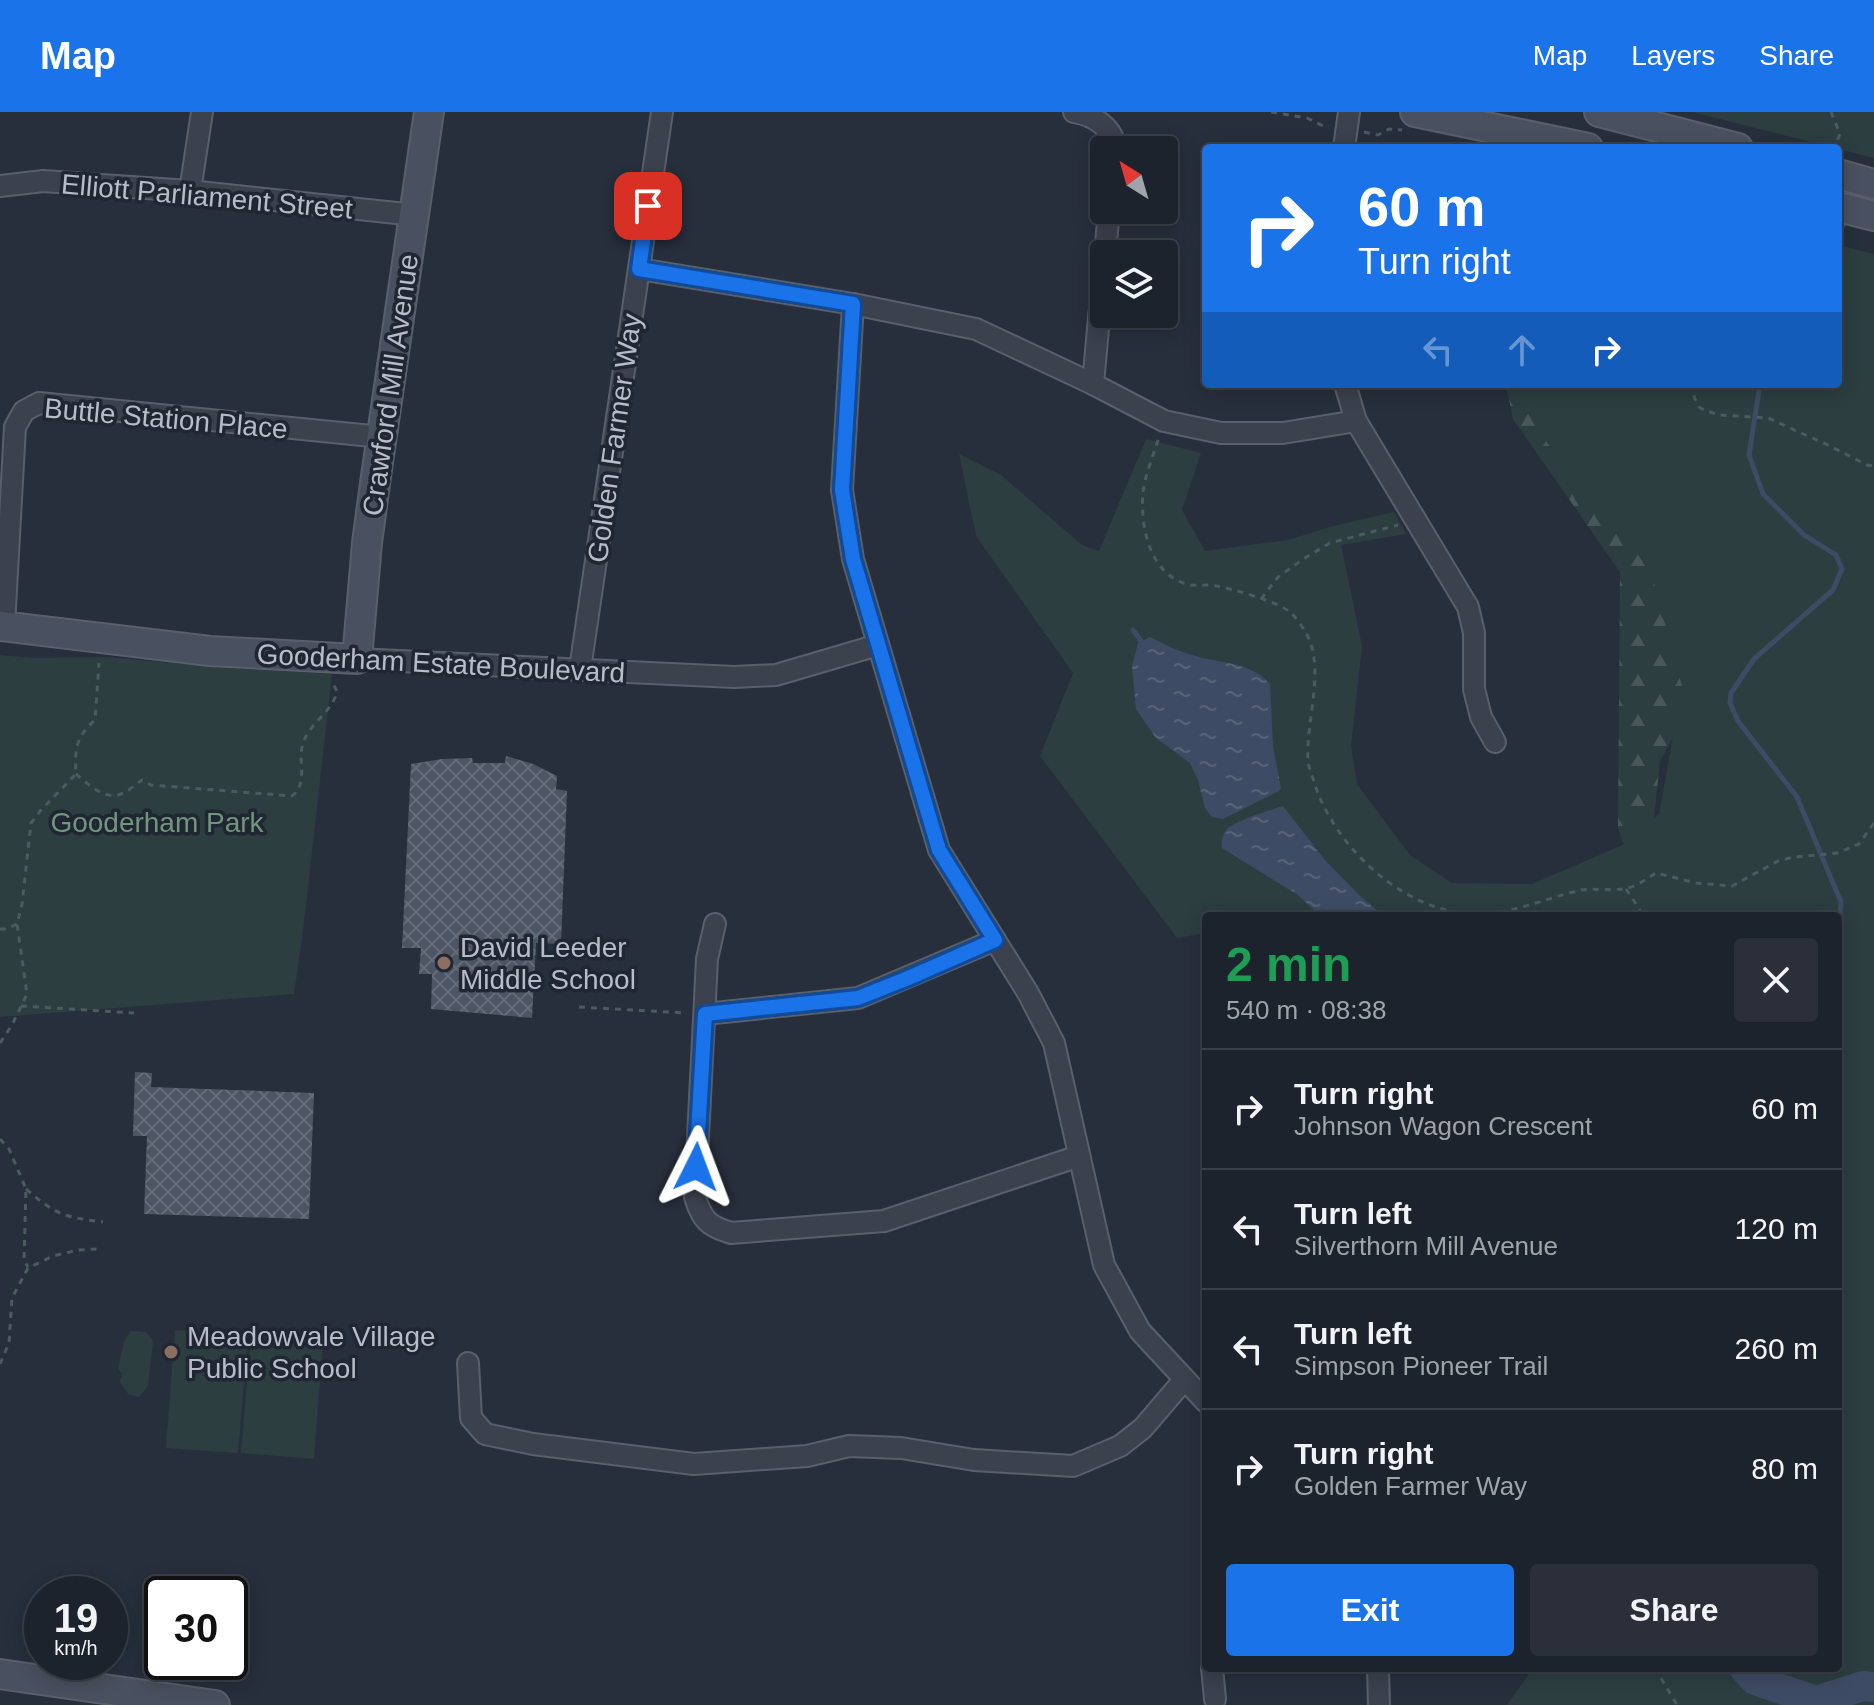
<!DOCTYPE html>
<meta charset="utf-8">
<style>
:root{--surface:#1d232d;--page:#2a2f39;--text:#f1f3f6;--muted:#a0a4aa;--line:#3b4049;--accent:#1a73e8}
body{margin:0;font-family:Arial,sans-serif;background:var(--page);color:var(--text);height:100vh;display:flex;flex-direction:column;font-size:30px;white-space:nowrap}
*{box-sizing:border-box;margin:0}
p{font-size:26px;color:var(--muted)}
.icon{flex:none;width:44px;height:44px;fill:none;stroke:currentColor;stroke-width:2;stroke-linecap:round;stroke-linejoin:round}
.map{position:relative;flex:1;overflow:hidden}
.panel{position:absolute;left:1202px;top:800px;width:640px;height:760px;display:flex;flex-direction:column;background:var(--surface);border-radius:8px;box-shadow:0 4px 20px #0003,0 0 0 2px var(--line)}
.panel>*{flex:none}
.top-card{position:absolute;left:1202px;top:32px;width:640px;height:244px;border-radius:8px;box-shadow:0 4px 20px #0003,0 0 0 2px var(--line);background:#1a73e8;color:#fff;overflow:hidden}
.needle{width:52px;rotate:323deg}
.tools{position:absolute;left:1090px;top:24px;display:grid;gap:16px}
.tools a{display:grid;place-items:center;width:88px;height:88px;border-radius:8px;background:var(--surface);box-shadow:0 4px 20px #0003,0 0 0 2px var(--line);font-size:40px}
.speed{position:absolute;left:24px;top:1464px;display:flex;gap:16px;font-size:40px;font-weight:700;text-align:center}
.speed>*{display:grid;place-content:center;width:104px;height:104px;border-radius:50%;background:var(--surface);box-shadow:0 4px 20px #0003,0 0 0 2px var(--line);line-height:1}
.speed small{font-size:20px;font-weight:400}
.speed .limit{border:4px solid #111;border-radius:12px;background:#fff;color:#111}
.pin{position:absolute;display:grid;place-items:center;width:68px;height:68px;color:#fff;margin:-34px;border-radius:16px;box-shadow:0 4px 12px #0006}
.me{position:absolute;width:88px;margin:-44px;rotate:3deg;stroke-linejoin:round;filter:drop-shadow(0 0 6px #0008)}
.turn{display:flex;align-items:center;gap:28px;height:168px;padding:0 24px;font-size:36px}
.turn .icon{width:104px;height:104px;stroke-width:2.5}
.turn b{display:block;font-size:56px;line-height:68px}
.lanes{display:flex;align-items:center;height:76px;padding:0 24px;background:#0003;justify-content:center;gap:40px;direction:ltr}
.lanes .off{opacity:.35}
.round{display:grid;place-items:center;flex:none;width:84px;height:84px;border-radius:8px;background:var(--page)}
.headline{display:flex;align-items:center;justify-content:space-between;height:136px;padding:0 24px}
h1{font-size:48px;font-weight:700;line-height:60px;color:#1e9e55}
.primary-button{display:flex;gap:16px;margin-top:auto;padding:16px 24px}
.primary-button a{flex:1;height:92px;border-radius:8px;background:var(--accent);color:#fff;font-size:32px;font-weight:700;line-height:92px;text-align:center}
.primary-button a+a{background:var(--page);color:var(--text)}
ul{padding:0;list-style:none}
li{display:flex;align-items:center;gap:24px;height:120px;padding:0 24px;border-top:2px solid var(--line)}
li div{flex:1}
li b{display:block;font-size:30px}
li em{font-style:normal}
header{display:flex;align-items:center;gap:48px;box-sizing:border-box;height:112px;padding:0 40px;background:var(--accent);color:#fff}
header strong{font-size:38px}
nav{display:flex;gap:44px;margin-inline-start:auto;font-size:28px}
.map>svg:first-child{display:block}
.forest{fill:url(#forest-firs)}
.green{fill:#2c3e40}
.water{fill:url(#water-ripples)}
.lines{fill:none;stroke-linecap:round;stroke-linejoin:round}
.stream{stroke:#3e4b64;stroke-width:5}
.river{stroke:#3e4b64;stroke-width:30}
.building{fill:url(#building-cross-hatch)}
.street-casing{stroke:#595f6b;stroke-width:24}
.secondary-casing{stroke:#595f6b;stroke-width:32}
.path{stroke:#4b5b5f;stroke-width:3;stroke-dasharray:6 6;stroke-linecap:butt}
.street{stroke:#3b414d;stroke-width:20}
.secondary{stroke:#49505f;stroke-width:28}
.route-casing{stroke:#114b97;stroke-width:20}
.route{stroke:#1a73e8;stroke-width:14}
.education-dot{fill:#8d6e63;stroke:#202632;stroke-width:3}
.labels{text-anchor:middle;stroke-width:7;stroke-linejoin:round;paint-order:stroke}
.street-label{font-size:28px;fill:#b7bcc8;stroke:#202632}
.park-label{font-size:28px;fill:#70967c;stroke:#202632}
.poi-label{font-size:28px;fill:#b7bcc8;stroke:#202632;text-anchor:start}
</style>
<header>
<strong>Map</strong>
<nav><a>Map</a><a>Layers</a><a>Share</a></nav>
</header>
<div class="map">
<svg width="1874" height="1593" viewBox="0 0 1874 1593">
<defs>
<pattern id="forest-firs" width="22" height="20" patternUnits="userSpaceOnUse" patternTransform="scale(2)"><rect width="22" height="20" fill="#2c3e40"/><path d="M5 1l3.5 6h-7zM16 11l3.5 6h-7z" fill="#48585a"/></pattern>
<pattern id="water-ripples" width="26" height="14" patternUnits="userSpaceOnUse" patternTransform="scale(2)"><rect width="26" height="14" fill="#3e4b64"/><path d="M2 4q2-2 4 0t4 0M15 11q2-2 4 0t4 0" fill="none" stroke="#586379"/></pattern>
<pattern id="building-cross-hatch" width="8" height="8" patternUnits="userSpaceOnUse" patternTransform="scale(2)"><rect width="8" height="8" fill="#4d5565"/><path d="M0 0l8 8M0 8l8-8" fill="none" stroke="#646c7a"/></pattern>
</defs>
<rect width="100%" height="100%" fill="#272f3c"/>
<polygon class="forest" points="1506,272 1648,272 1691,590 1660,650 1654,705 1639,739 1629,749 1618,716 1620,460 1513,307"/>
<g class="green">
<polygon points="1692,0 1874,0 1874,46"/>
<polygon points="1838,133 1874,142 1874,1593 1507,1593 1533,1556 1838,1556 1838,804 1206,804 1206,821 1177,826 1040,644 1073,561 976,424 959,342 1001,363 1082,433 1099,439 1146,327 1201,341 1182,398 1205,439 1288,428 1333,414 1394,400 1406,422 1341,433 1362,534 1351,634 1357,672 1410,743 1452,771 1532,772 1625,732 1659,702 1682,574 1651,459 1540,322 1526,272 1838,272"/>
<polygon points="0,543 33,546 107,545 226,556 332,562 303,820 294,882 0,905"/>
<polygon points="175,1218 248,1223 238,1341 166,1336"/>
<polygon points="131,1219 146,1220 153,1229 148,1274 139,1285 129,1283 120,1270 122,1261 118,1257 124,1229"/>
<polygon points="251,1223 323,1229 314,1347 241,1341"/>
</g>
<g class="water">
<path d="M1150,525C1164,532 1177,539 1192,543C1220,552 1249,549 1270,572L1273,635L1281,676L1279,679L1223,707L1212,705L1205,696L1198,668L1190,651L1156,626L1136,597L1132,554L1138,531Z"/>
<path d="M1283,694L1324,747L1361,785L1384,804H1320L1298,783L1222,736C1221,730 1222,723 1227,717C1235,709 1271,698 1283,694Z"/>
</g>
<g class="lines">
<g class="stream">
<polyline points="1838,124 1847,105"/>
<polyline points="1760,272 1749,343 1763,382 1804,423 1836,443 1842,457 1833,478 1754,547 1731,581 1730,591 1738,609 1797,685 1841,790 1838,826"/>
<polyline points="1133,518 1144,533"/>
</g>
<polyline class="river" points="1744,1556 1755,1568 1816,1589 1863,1574 1874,1575"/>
</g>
<g class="building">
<polygon points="506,644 533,652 557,664 556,677 567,679 561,832 536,831 532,906 431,897 432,862 419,862 421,836 402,836 411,652 442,647 472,646 473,651 505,651"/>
<polygon points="135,960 152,961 151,975 314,981 309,1107 144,1102 147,1024 133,1024"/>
</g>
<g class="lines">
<g class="street-casing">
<g id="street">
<path d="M1074,0C1093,3 1115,16 1115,38"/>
<polyline points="1344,36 1349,0"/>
<polyline points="0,74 43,69 190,79 415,103"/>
<polyline points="190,79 202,0"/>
<polyline points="1105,142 1109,98"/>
<polyline points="639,157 853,192 976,217 1093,272 1164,309 1221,321 1283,321 1356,309"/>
<polyline points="853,192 842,378 853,447 939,738 1028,881 1054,931 1104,1153 1140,1219 1206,1290"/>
<polyline points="1093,272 1104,151"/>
<polyline points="1345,272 1356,309 1468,495 1474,521 1474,577 1481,605 1495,630"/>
<polyline points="4,514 15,315 24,299 39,291 382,325"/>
<polyline points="357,547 734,565 776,563 878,533"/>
<polyline points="580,557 662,0"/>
<path d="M715,812L707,847L695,1085C702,1108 708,1114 731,1121L884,1109L1079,1044"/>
<polyline points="705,902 858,886 995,828"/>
<polyline points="468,1251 471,1306 485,1322 533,1332 694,1352 807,1344 849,1334 901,1336 974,1348 1073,1354 1120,1334 1143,1316 1184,1268"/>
<polyline points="1212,1556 1215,1587"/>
<polyline points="1378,1556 1379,1593"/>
</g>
</g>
<g class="secondary-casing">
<g id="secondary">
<polyline points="1415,0 1588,36"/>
<polyline points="1599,0 1738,36"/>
<polyline points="1838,62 1874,72"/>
<polyline points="1838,95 1874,104"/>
<polyline points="0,514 210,539 357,547 367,431 376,364 429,0"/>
<polyline points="0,1562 215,1593"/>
</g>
</g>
<g class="path">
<polyline points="1271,0 1307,6 1321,13 1329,14"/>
<polyline points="1831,0 1840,22 1834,36"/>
<polyline points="1364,20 1378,23 1389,17 1402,18"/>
<polyline points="1690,272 1695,287 1700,296 1707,299 1719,303 1768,306 1830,334 1867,353 1874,354"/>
<path d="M1158,328C1153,345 1145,363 1143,380C1140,416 1150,465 1191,473C1199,474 1208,472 1216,474C1233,477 1276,489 1290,500C1295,504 1301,513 1305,519C1327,555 1305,609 1308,650C1309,657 1313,665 1315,673C1335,733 1398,794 1463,801C1505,806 1542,787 1581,778C1595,776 1610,779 1623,777C1634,776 1646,767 1656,761L1696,771L1732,774L1778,749L1794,745L1838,741L1859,732L1874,711"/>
<polyline points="1261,487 1278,465 1305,446 1330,431 1398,413"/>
<path d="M76,662C87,671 103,687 118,683C126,681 135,673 142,668L151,673L292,684C309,671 297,649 303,631C310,610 333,600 337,579L332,570"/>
<polyline points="1626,777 1640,798 1642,804"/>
<polyline points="0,817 7,817 17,812"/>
<polyline points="21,894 134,901"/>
<polyline points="579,895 687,901"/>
<path d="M0,931L12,913L27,882L17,812L22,792L31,711L41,698L76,662C75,637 75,626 95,608L99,551"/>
<polyline points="0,1027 9,1037 26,1077 24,1148 28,1155"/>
<path d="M26,1077C56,1103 64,1105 103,1110"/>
<polyline points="0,1252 9,1231 12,1186 28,1156 53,1144 78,1138 98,1137"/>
<polyline points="1655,1556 1677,1593"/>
</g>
<use href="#street" class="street"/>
<use href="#secondary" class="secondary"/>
</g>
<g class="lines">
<g class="route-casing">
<polyline id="route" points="648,94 639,157 853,192 842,378 853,447 939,738 995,828 906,867 858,886 705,902 696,1055"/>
</g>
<use href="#route" class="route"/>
</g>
<g class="education-dot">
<circle cx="444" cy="851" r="8"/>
<circle cx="171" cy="1240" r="8"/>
</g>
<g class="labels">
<g class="street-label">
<text transform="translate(207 84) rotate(5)" y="10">Elliott Parliament Street</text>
<text transform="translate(390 273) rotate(-82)" y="10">Crawford Mill Avenue</text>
<text transform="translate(166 306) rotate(5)" y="10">Buttle Station Place</text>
<text transform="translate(614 326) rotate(-82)" y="10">Golden Farmer Way</text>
<text transform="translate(441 551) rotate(3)" y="10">Gooderham Estate Boulevard</text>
</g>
<g class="park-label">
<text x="157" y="720">Gooderham Park</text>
</g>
<g class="poi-label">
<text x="460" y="845">David Leeder<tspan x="460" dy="32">Middle School</tspan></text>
<text x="187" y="1234">Meadowvale Village<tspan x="187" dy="32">Public School</tspan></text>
</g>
</g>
</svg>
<div class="tools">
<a><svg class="needle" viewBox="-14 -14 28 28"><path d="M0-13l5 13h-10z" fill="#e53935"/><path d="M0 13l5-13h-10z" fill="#a0a4aa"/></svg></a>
<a><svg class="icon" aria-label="layers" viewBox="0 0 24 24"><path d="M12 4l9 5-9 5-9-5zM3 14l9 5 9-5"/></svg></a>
</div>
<div class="speed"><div>19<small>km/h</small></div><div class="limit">30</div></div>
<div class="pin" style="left:648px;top:94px;background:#d93025"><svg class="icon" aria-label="arrive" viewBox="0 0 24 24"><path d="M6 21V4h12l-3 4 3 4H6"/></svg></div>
<svg class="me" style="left:696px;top:1055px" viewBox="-20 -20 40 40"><path d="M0-17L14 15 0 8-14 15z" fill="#1a73e8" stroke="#fff" stroke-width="4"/></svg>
<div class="top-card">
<div class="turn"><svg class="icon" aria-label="right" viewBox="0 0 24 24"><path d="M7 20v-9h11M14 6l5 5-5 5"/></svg><div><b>60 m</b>Turn right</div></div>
<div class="lanes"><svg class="icon off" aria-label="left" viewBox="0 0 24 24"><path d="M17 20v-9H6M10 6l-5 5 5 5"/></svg><svg class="icon off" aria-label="ahead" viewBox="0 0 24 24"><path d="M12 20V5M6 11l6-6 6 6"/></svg><svg class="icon" aria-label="right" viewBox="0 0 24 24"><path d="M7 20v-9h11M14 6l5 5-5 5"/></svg></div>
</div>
<section class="panel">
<div class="headline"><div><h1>2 min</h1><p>540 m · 08:38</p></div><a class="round"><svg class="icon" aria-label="close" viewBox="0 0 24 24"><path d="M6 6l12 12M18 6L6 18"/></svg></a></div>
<ul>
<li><svg class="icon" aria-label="right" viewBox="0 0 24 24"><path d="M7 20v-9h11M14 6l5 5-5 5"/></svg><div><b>Turn right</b><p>Johnson Wagon Crescent</p></div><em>60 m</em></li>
<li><svg class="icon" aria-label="left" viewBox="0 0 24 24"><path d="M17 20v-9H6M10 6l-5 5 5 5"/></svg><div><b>Turn left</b><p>Silverthorn Mill Avenue</p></div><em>120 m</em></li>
<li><svg class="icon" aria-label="left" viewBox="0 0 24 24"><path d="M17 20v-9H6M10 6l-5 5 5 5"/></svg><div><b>Turn left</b><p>Simpson Pioneer Trail</p></div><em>260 m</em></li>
<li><svg class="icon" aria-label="right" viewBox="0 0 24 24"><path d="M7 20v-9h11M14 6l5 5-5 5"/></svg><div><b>Turn right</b><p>Golden Farmer Way</p></div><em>80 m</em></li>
</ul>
<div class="primary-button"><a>Exit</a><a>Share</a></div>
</section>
</div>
